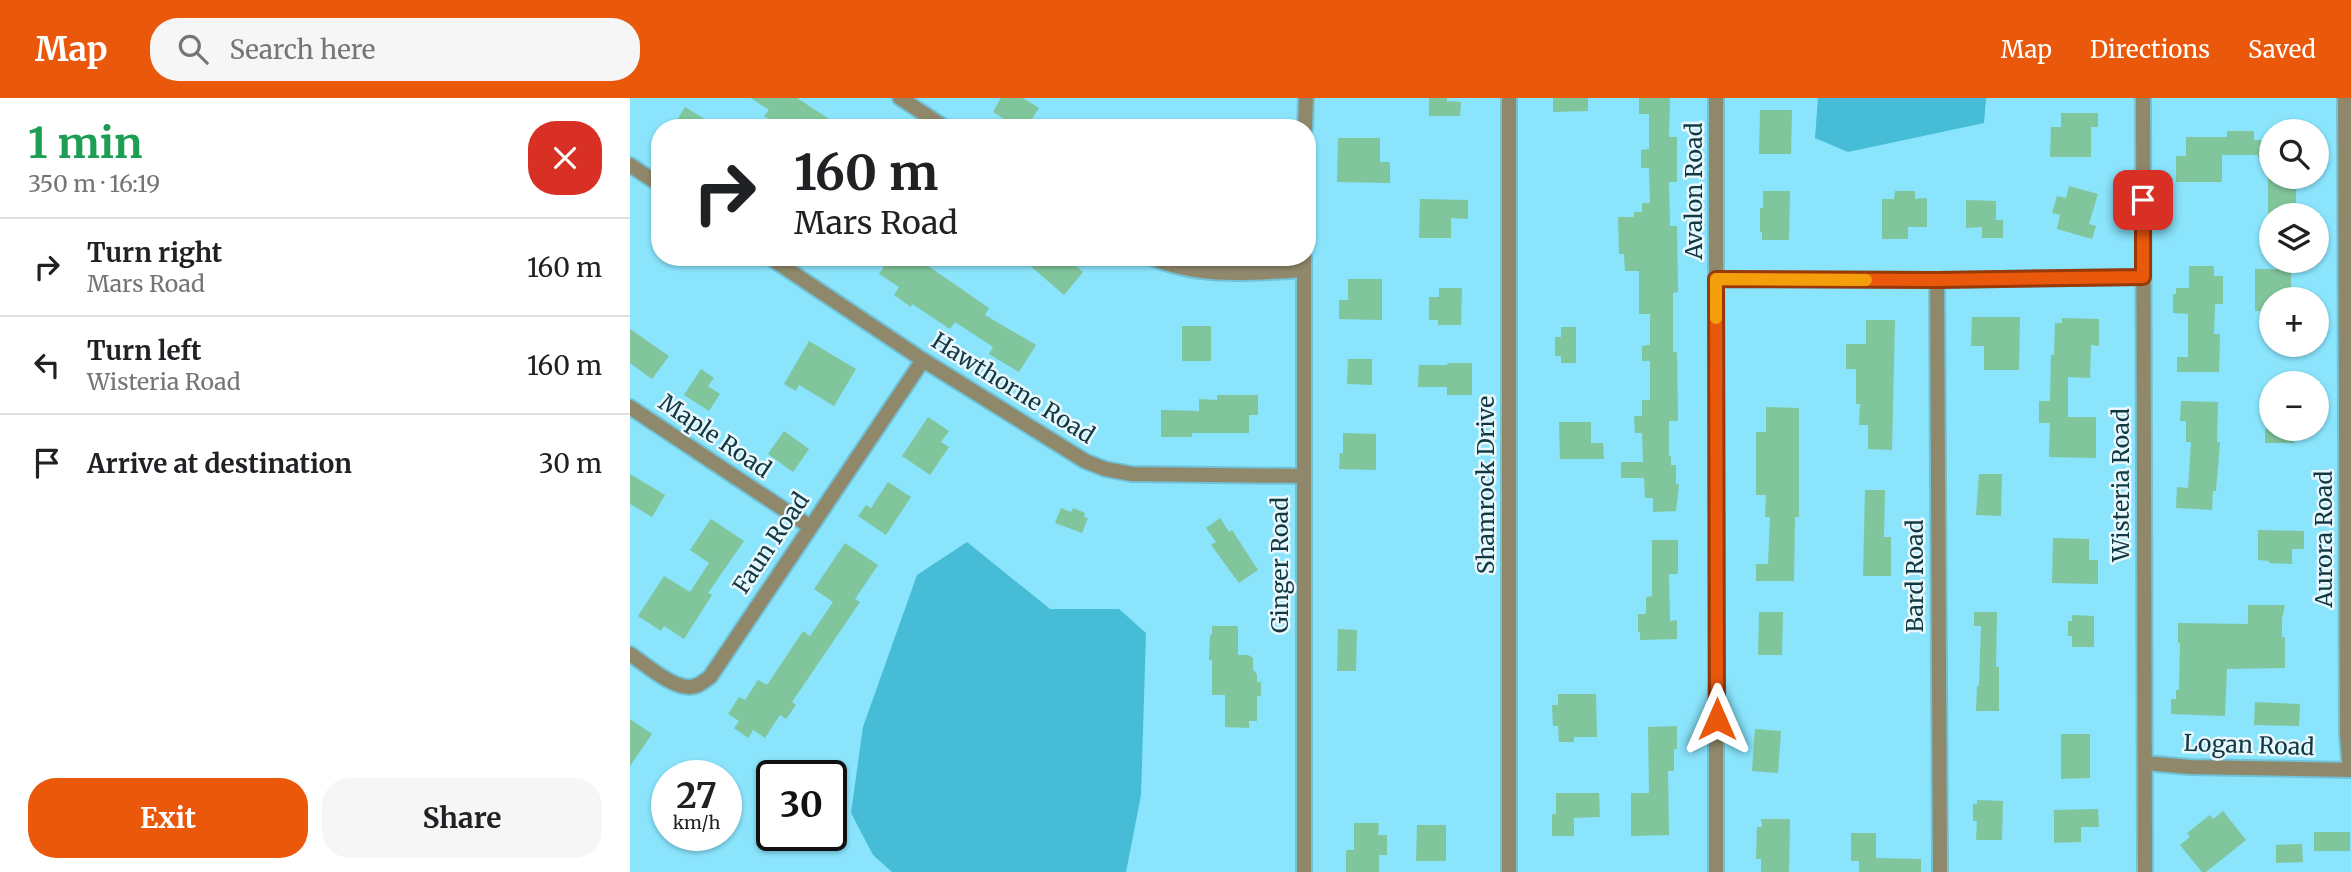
<!DOCTYPE html>
<meta charset="utf-8">
<style>
:root{--surface:#fff;--page:#f6f6f6;--text:#202124;--muted:#757577;--line:#e0e0e0;--accent:#ea580c}
body{margin:0;font-family:Merriweather,serif;background:var(--page);color:var(--text);height:100vh;display:flex;flex-direction:column;font-size:26px;white-space:nowrap}
*{box-sizing:border-box;margin:0}
p{font-size:23px;color:var(--muted)}
.icon{flex:none;width:38px;height:38px;fill:none;stroke:currentColor;stroke-width:2;stroke-linecap:round;stroke-linejoin:round}
.map{position:relative;flex:1;overflow:hidden}
.side{display:flex;flex-direction:column;background:var(--surface);width:630px}
.side>*{flex:none}
.banner{position:absolute;left:21px;top:21px;width:665px;height:147px;border-radius:28px;box-shadow:0 2px 5px #0004;background:#fff;color:var(--text);overflow:hidden}
.tools{position:absolute;left:1629px;top:21px;display:grid;gap:14px}
.tools a{display:grid;place-items:center;width:70px;height:70px;border-radius:50%;background:var(--surface);box-shadow:0 2px 5px #0004;font-size:35px}
.speed{position:absolute;left:21px;top:662px;display:flex;gap:14px;font-size:35px;font-weight:700;text-align:center}
.speed>*{display:grid;place-content:center;width:91px;height:91px;border-radius:50%;background:var(--surface);box-shadow:0 2px 5px #0004;line-height:1}
.speed small{font-size:18px;font-weight:400}
.speed .limit{border:4px solid #111;border-radius:10px;background:#fff;color:#111}
.pin{position:absolute;display:grid;place-items:center;width:60px;height:60px;color:#fff;margin:-30px;border-radius:14px;box-shadow:0 4px 10px #0006}
.me{position:absolute;width:77px;margin:-38px;rotate:0deg;stroke-linejoin:round;filter:drop-shadow(0 0 5px #0008)}
.turn{display:flex;align-items:center;gap:24px;height:147px;padding:0 28px;font-size:32px}
.turn .icon{width:91px;height:91px;stroke-width:2.5}
.turn b{display:block;font-size:49px;line-height:60px}
.round{display:grid;place-items:center;flex:none;width:74px;height:74px;border-radius:28px;background:var(--page)}
.headline{display:flex;align-items:center;justify-content:space-between;height:119px;padding:0 28px}
h1{font-size:42px;font-weight:700;line-height:52px;color:#1e9e55}
.primary-button{display:flex;gap:14px;margin-top:auto;padding:14px 28px}
.primary-button a{flex:1;height:80px;border-radius:28px;background:var(--accent);color:#fff;font-size:28px;font-weight:700;line-height:80px;text-align:center}
.primary-button a+a{background:var(--page);color:var(--text)}
ul{padding:0;list-style:none}
li{display:flex;align-items:center;gap:21px;height:98px;padding:0 28px;border-top:2px solid var(--line)}
li div{flex:1}
li b{display:block;font-size:26px}
li em{font-style:normal}
header{display:flex;align-items:center;gap:42px;box-sizing:border-box;height:98px;padding:0 35px;background:var(--accent);color:#fff}
header strong{font-size:33px}
nav{display:flex;gap:38px;margin-inline-start:auto;font-size:24px}
.search{width:490px;height:63px;background:var(--page);display:flex;align-items:center;gap:18px;box-sizing:border-box;padding:0 24px;border-radius:28px;color:var(--muted);font-size:26px}
main{display:flex;flex:1;min-height:0}
.map>svg:first-child{display:block}
.water{fill:#46bcd7}
.building{fill:#80c59b}
.lines{fill:none;stroke-linecap:round;stroke-linejoin:round}
.minor-casing{stroke:#71c2d7;stroke-width:18}
.tertiary-casing{stroke:#71c2d7;stroke-width:18}
.minor{stroke:#8f886b;stroke-width:14}
.tertiary{stroke:#8f886b;stroke-width:14}
.route-casing{stroke:#983908;stroke-width:18}
.route{stroke:#ea580c;stroke-width:12}
.slow{stroke:#f59e0b;stroke-width:12}
.labels{text-anchor:middle;stroke-width:5;stroke-linejoin:round;paint-order:stroke}
.street-label{font-size:23px;fill:#123943;stroke:#e8f8fd}
</style>
<header>
<strong>Map</strong>
<div class="search"><svg class="icon" aria-label="search" viewBox="0 0 24 24"><circle cx="10" cy="10" r="6"/><path d="M15 15l6 6"/></svg>Search here</div>
<nav><a>Map</a><a>Directions</a><a>Saved</a></nav>
</header>
<main>
<section class="side">
<div class="headline"><div><h1>1 min</h1><p>350 m · 16:19</p></div><a class="round" style="background:#d93025;color:#fff"><svg class="icon" aria-label="close" viewBox="0 0 24 24"><path d="M6 6l12 12M18 6L6 18"/></svg></a></div>
<ul>
<li><svg class="icon" aria-label="right" viewBox="0 0 24 24"><path d="M7 20v-9h11M14 6l5 5-5 5"/></svg><div><b>Turn right</b><p>Mars Road</p></div><em>160 m</em></li>
<li><svg class="icon" aria-label="left" viewBox="0 0 24 24"><path d="M17 20v-9H6M10 6l-5 5 5 5"/></svg><div><b>Turn left</b><p>Wisteria Road</p></div><em>160 m</em></li>
<li><svg class="icon" aria-label="arrive" viewBox="0 0 24 24"><path d="M6 21V4h12l-3 4 3 4H6"/></svg><div><b>Arrive at destination</b></div><em>30 m</em></li>
</ul>
<div class="primary-button"><a>Exit</a><a>Share</a></div>
</section>
<div class="map">
<svg width="1721" height="774" viewBox="0 0 1721 774">
<rect width="100%" height="100%" fill="#89e4fc"/>
<g class="water">
<polygon points="1188,0 1356,0 1354,25 1218,54 1185,40"/>
<polygon points="337,444 420,511 489,511 516,535 511,697 496,774 262,774 243,757 221,715 233,629 287,477"/>
</g>
<g class="building">
<polygon points="121,0 167,0 213,30 165,30 155,23 151,29 134,18 139,12"/>
<polygon points="371,0 393,0 409,10 396,30 388,30 363,14"/>
<polygon points="799,0 817,0 817,3 831,4 830,18 799,18"/>
<polygon points="923,0 958,0 958,13 923,14"/>
<polygon points="1009,0 1040,0 1039,39 1047,39 1047,84 1039,84 1040,128 1047,128 1048,194 1043,195 1043,254 1047,254 1048,323 1039,323 1039,358 1041,358 1041,367 1046,367 1046,386 1049,386 1046,413 1023,414 1023,400 1015,400 1014,380 991,380 991,364 1013,364 1012,335 1005,335 1004,318 1012,318 1012,302 1020,302 1020,263 1012,263 1012,248 1020,247 1020,216 1009,216 1009,173 995,173 994,156 989,156 988,119 1004,119 1004,114 1012,114 1012,105 1020,105 1019,70 1011,70 1011,52 1019,51 1019,16 1009,16"/>
<polygon points="55,9 89,30 42,30"/>
<polygon points="1130,12 1162,12 1161,56 1129,56"/>
<polygon points="1431,15 1468,15 1468,29 1461,29 1461,59 1420,59 1421,29 1431,29"/>
<polygon points="1597,33 1624,33 1624,42 1642,42 1642,60 1628,60 1628,57 1592,57 1592,84 1546,84 1546,58 1556,58 1556,39 1597,39"/>
<polygon points="708,40 750,40 750,64 760,64 760,85 707,84"/>
<rect x="1638" y="79" width="28" height="38"/>
<polygon points="1439,88 1468,96 1459,126 1466,128 1462,141 1427,131 1430,117 1422,115 1427,98 1436,100"/>
<polygon points="1133,93 1160,93 1159,142 1132,142 1132,134 1130,134 1130,110 1133,110"/>
<polygon points="1265,93 1285,93 1285,101 1297,100 1297,129 1278,129 1278,141 1252,141 1252,101 1264,101"/>
<polygon points="790,101 838,102 838,121 821,120 821,140 789,140"/>
<polygon points="1336,102 1366,103 1366,122 1373,122 1373,140 1352,140 1352,129 1336,130"/>
<polygon points="260,159 285,159 359,210 355,217 406,247 389,274 359,256 363,249 325,224 320,231 282,206 281,209 264,197 269,189 249,176"/>
<polygon points="390,159 435,159 453,174 434,197"/>
<polygon points="1559,168 1584,168 1584,178 1593,178 1593,206 1585,206 1584,236 1590,236 1589,274 1547,274 1547,259 1558,259 1558,216 1543,215 1543,196 1546,196 1546,190 1559,190"/>
<polygon points="1625,171 1661,171 1661,201 1642,201 1642,213 1625,213"/>
<polygon points="718,181 752,181 752,222 709,221 709,202 718,202"/>
<polygon points="809,190 832,190 831,227 808,227 808,222 799,222 799,199 809,199"/>
<polygon points="1342,219 1390,219 1389,272 1354,272 1354,248 1341,248"/>
<polygon points="1432,220 1469,221 1469,248 1461,247 1460,280 1438,279 1438,319 1466,319 1466,360 1419,359 1420,325 1409,325 1409,303 1420,303 1421,257 1424,257 1425,225 1432,225"/>
<polygon points="1236,222 1265,222 1262,352 1238,351 1238,327 1229,327 1230,306 1226,306 1226,271 1216,271 1216,246 1236,246"/>
<rect x="552" y="228" width="29" height="35"/>
<polygon points="931,229 946,229 946,265 931,265 931,258 925,258 925,239 931,239"/>
<polygon points="0,231 39,258 22,281 0,265"/>
<polygon points="179,243 226,271 204,308 169,287 166,293 154,286"/>
<polygon points="718,261 742,261 742,287 717,286"/>
<polygon points="818,265 842,265 842,297 817,297 817,289 788,289 789,267 817,267"/>
<polygon points="71,271 84,280 78,288 90,296 79,313 54,297"/>
<polygon points="587,297 628,297 628,317 619,317 619,335 562,335 562,339 531,339 531,312 569,313 569,301 587,302"/>
<polygon points="1551,303 1588,304 1587,344 1590,344 1586,393 1583,393 1582,412 1546,410 1547,389 1558,390 1561,344 1556,344 1556,323 1550,323"/>
<polygon points="1136,309 1169,310 1169,419 1165,419 1164,483 1126,483 1126,466 1138,466 1140,419 1135,419 1136,397 1126,397 1126,334 1136,334"/>
<polygon points="298,319 319,333 311,344 319,349 300,377 272,358"/>
<polygon points="929,324 961,324 961,345 973,345 974,361 930,361"/>
<polygon points="1635,331 1665,331 1664,345 1635,345"/>
<polygon points="154,333 179,351 163,374 138,356"/>
<polygon points="713,335 746,336 746,372 709,371 710,355 713,355"/>
<polygon points="0,376 35,397 22,419 0,406"/>
<polygon points="1349,376 1372,376 1371,418 1346,417"/>
<polygon points="258,384 281,399 256,437 228,418 236,407 241,410"/>
<polygon points="1235,392 1255,392 1254,439 1261,439 1261,478 1233,478"/>
<polygon points="431,410 441,414 443,410 455,415 454,419 458,420 452,435 425,425"/>
<polygon points="590,420 599,434 602,432 628,472 609,485 581,447 586,444 576,430"/>
<polygon points="81,421 114,443 78,495 82,497 54,541 34,528 31,533 8,518 34,478 60,494 79,465 60,452"/>
<polygon points="1628,432 1674,433 1674,451 1662,451 1662,466 1639,465 1639,463 1628,462"/>
<polygon points="1423,440 1459,441 1459,462 1468,462 1468,486 1422,485"/>
<polygon points="1022,442 1048,442 1048,476 1039,476 1040,523 1047,522 1047,541 1010,542 1010,534 1008,534 1008,516 1016,516 1016,499 1022,498"/>
<polygon points="215,445 248,467 225,501 230,504 162,604 166,607 156,621 150,617 135,640 123,632 118,640 104,630 109,623 98,616 109,599 115,602 128,582 137,587 173,533 180,538 203,504 184,491"/>
<polygon points="1618,507 1655,507 1652,520 1652,539 1655,539 1655,570 1597,571 1595,618 1541,616 1541,601 1546,601 1546,592 1549,592 1550,545 1548,545 1548,525 1618,526"/>
<polygon points="1129,514 1153,514 1152,557 1128,557"/>
<polygon points="1344,514 1367,514 1366,569 1369,569 1369,613 1346,613 1347,588 1349,588 1351,528 1344,528"/>
<polygon points="1442,517 1464,518 1464,549 1442,549 1442,538 1438,538 1438,523 1442,523"/>
<polygon points="582,528 608,528 608,557 618,557 623,560 623,572 627,576 627,584 631,584 631,598 627,598 627,623 619,623 619,630 595,629 595,597 582,597 582,562 579,562 580,537 582,537"/>
<polygon points="708,531 727,532 726,573 707,573"/>
<polygon points="928,596 966,596 967,639 944,639 944,644 929,644 928,628 923,628 922,607 928,607"/>
<polygon points="1625,604 1670,606 1669,628 1624,627"/>
<polygon points="0,621 22,636 0,668"/>
<polygon points="1047,628 1047,651 1044,651 1044,673 1038,673 1039,737 1001,738 1001,695 1019,695 1018,629"/>
<polygon points="1125,631 1151,633 1148,675 1122,673"/>
<polygon points="1431,636 1460,636 1460,680 1431,681"/>
<polygon points="926,695 969,695 970,719 944,720 944,738 922,738 922,716 926,716"/>
<polygon points="1347,702 1373,703 1372,742 1346,742 1347,723 1343,723 1343,706 1347,706"/>
<polygon points="1468,711 1469,729 1451,729 1451,744 1424,745 1424,712"/>
<polygon points="1593,713 1616,742 1576,774 1572,774 1550,747 1560,739 1557,735 1580,717 1583,721"/>
<polygon points="1131,721 1160,721 1159,774 1131,774 1131,761 1126,761 1127,729 1132,729"/>
<polygon points="724,725 749,725 748,737 757,737 757,757 749,757 749,774 716,774 716,752 724,752"/>
<polygon points="787,727 816,727 816,763 786,763"/>
<rect x="1684" y="734" width="36" height="19"/>
<polygon points="1221,735 1246,735 1246,760 1291,761 1291,774 1229,774 1229,763 1221,763"/>
<polygon points="1672,746 1673,764 1646,765 1646,747"/>
</g>
<g class="lines">
<g class="minor-casing">
<g id="minor">
<polyline points="270,0 316,30"/>
<polyline points="1513,0 1515,774"/>
<polyline points="1715,0 1717,636 1720,672"/>
<polyline points="675,30 676,0"/>
<polyline points="0,67 30,87"/>
<polyline points="139,159 293,262 455,363 475,371 502,376 672,378"/>
<path d="M520,159C568,181 622,175 674,172"/>
<polyline points="1086,181 1307,182 1513,179"/>
<polyline points="1307,182 1310,774"/>
<polyline points="0,309 179,428"/>
<path d="M0,556C15,566 42,590 60,589C68,589 74,583 80,579L293,262"/>
<polyline points="1515,665 1560,669 1721,672"/>
<polyline points="674,774 674,159"/>
<polyline points="1086,774 1086,0"/>
</g>
</g>
<g class="tertiary-casing">
<polyline id="tertiary" points="879,0 879,774"/>
</g>
<use href="#minor" class="minor"/>
<use href="#tertiary" class="tertiary"/>
</g>
<g class="lines">
<g class="route-casing">
<polyline id="route" points="1087,621 1086,181 1307,182 1513,179 1513,102"/>
</g>
<use href="#route" class="route"/>
<polyline class="slow" points="1086,220 1086,181 1236,182"/>
</g>
<g class="labels">
<g class="street-label">
<text transform="translate(1064 93) rotate(-90)" y="8">Avalon Road</text>
<text transform="translate(383 290) rotate(32)" y="8">Hawthorne Road</text>
<text transform="translate(85 338) rotate(34)" y="8">Maple Road</text>
<text transform="translate(856 387) rotate(-90)" y="8">Shamrock Drive</text>
<text transform="translate(1491 387) rotate(-90)" y="8">Wisteria Road</text>
<text transform="translate(1694 441) rotate(-90)" y="8">Aurora Road</text>
<text transform="translate(141 445) rotate(-56)" y="8">Faun Road</text>
<text transform="translate(650 467) rotate(-90)" y="8">Ginger Road</text>
<text transform="translate(1285 478) rotate(-90)" y="8">Bard Road</text>
<text transform="translate(1619 647) rotate(2)" y="8">Logan Road</text>
</g>
</g>
</svg>
<div class="tools">
<a><svg class="icon" aria-label="search" viewBox="0 0 24 24"><circle cx="10" cy="10" r="6"/><path d="M15 15l6 6"/></svg></a>
<a><svg class="icon" aria-label="layers" viewBox="0 0 24 24"><path d="M12 4l9 5-9 5-9-5zM3 14l9 5 9-5"/></svg></a>
<a>+</a>
<a>−</a>
</div>
<div class="speed"><div>27<small>km/h</small></div><div class="limit">30</div></div>
<div class="pin" style="left:1513px;top:102px;background:#d93025"><svg class="icon" aria-label="arrive" viewBox="0 0 24 24"><path d="M6 21V4h12l-3 4 3 4H6"/></svg></div>
<svg class="me" style="left:1087px;top:621px" viewBox="-20 -20 40 40"><path d="M0-17L14 15 0 8-14 15z" fill="#ea580c" stroke="#fff" stroke-width="4"/></svg>
<div class="banner">
<div class="turn"><svg class="icon" aria-label="right" viewBox="0 0 24 24"><path d="M7 20v-9h11M14 6l5 5-5 5"/></svg><div><b>160 m</b>Mars Road</div></div>
</div>
</div>
</main>
